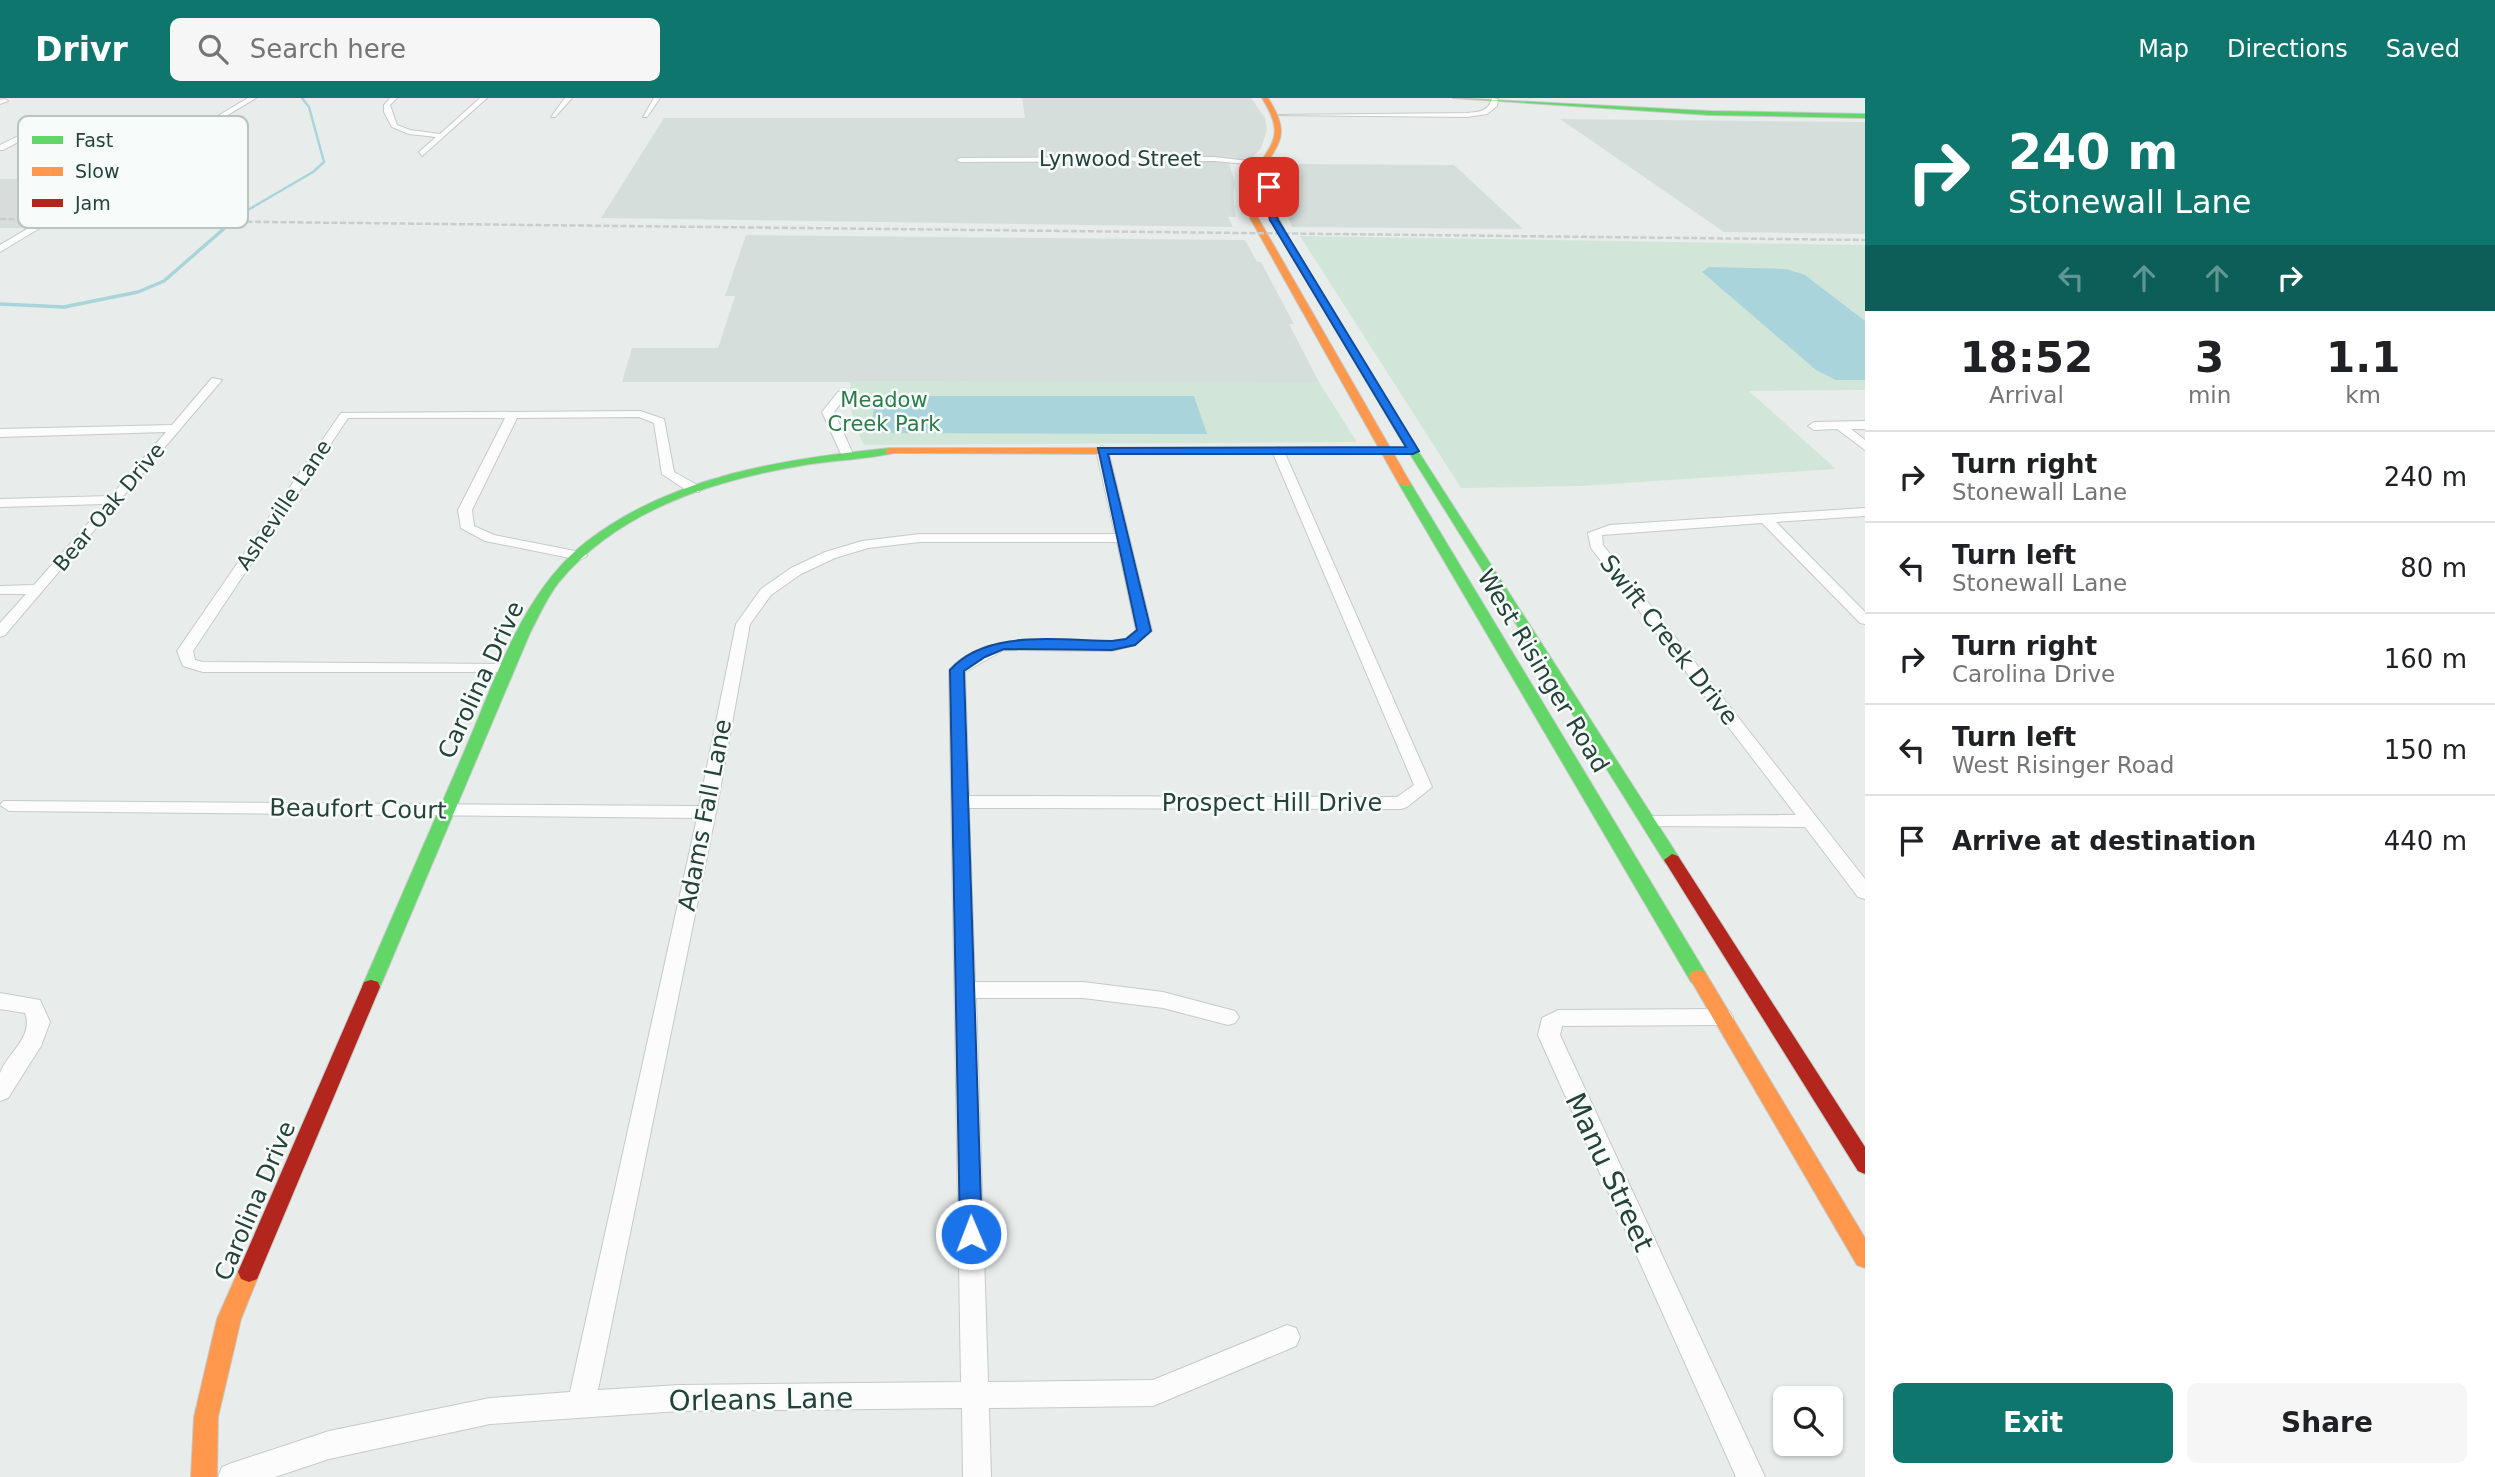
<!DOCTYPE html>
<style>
:root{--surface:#fff;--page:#f6f6f6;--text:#202124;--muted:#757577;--line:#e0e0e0;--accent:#0f766e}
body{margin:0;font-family:"DejaVu Sans",sans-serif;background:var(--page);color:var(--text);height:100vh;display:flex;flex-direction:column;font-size:26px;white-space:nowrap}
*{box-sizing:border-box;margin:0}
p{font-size:23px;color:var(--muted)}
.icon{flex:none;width:38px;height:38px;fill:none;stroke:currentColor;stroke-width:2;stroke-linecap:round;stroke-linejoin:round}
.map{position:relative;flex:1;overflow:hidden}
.drawer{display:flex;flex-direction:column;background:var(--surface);width:630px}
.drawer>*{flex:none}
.guide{background:#0f766e;color:#fff;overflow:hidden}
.fabs{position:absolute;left:1773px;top:1288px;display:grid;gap:14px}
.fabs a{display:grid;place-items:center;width:70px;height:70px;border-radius:10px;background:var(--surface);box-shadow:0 2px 5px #0004;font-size:35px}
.pin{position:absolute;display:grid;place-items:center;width:60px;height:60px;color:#fff;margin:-30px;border-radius:14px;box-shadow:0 4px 10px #0006}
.me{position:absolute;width:77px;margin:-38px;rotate:359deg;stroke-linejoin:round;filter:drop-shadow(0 0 5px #0008)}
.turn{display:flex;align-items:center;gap:24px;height:147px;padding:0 28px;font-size:32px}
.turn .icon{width:91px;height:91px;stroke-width:2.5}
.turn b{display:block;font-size:49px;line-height:60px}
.lanes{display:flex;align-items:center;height:66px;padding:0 28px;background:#0003;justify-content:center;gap:35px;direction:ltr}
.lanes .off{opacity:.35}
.eta{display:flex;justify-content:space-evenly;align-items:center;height:119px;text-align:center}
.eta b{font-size:42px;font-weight:600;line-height:49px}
.cta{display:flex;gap:14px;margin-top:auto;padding:14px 28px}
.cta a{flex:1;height:80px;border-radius:10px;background:var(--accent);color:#fff;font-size:28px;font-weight:600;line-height:80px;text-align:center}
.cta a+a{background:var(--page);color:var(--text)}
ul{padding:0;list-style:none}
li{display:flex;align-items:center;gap:21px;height:91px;padding:0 28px;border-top:2px solid var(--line)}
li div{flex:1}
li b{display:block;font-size:26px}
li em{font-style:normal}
header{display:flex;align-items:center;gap:42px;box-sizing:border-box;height:98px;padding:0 35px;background:var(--accent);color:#fff}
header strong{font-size:33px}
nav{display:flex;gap:38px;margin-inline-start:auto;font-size:24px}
.search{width:490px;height:63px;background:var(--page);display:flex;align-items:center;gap:18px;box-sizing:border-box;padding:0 24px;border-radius:10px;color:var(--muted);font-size:26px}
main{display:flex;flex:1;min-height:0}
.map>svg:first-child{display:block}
.built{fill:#d6dedb}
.green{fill:#d1e6d8}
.water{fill:#a9d4db}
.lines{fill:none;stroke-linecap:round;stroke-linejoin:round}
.stream-far1{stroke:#a9d4db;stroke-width:2.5}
.stream{stroke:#a9d4db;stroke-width:3.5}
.taxiway{fill:#d8dddc;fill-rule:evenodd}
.runway{fill:#d8dddc;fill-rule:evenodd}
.street-casing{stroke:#c5cac8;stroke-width:2}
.fast-casing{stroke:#c3cbc8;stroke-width:2}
.slow-casing{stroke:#c3cbc8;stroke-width:2}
.jam-casing{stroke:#c3cbc8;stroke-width:2}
.street{fill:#fcfcfc;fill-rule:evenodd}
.fast{fill:#63d668;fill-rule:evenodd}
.slow{fill:#ff974d;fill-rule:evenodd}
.jam{fill:#b3261e;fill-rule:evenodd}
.rail{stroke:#c9cdcc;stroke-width:2.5;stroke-dasharray:6 2.5;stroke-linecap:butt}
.route{fill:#1a73e8;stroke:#114b97;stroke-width:2}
.labels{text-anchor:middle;stroke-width:5;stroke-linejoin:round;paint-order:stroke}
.far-street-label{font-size:21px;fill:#24423a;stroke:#f7fbf9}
.far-park-label{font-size:21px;fill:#2d7a4b;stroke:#f7fbf9}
.street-label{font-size:24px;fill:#24423a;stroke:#f7fbf9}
.near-street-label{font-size:28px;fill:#24423a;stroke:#f7fbf9}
.key{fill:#f7fbf9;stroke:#b8c4c0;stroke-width:2}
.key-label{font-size:19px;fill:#24423a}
</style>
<header>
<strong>Drivr</strong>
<div class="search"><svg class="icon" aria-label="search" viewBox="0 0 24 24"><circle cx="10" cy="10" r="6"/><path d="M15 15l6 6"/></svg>Search here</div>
<nav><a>Map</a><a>Directions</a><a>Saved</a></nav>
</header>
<main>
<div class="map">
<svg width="1865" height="1379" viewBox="0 0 1865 1379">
<rect width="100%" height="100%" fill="#e8edeb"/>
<g class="built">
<polygon points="1022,0 1251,0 1265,20 1267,32 1261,50 1253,59 1229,66 1235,85 1233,98 1236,119 1228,119 1233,129 601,120 664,20 1025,20"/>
<polygon points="1560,21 1865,24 1865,136 1724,134"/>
<polygon points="1297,66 1454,67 1523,131 1292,129 1281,99 1286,81"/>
<polygon points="0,81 112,81 27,130 0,130"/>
<polygon points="746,137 1245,142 1257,164 1261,164 1294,226 1289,226 1319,284 622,284 632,250 718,250 735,198 725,198"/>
</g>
<g class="green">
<polygon points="1300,138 1865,147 1865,292 1749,293 1836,371 1581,388 1461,390"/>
<path d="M851,283L1319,284L1357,344L864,347C853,326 848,308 851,283Z"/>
</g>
<g class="water">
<polygon points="1709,169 1786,171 1805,177 1865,223 1865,282 1836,282 1816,272 1702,174"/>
<polygon points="875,298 1194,298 1207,336 871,335"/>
</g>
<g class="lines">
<polyline class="stream-far1" points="241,116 313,74 324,64 309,9 302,0"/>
<polyline class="stream" points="0,206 64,209 138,194 164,183 243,114"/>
<polygon class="taxiway" points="0,84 58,87 62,92 58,97 28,112 19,115 10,112 6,107 14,100 0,100"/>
<polygon class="runway" points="0,88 23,88 46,93 55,107 46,121 23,126 0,126"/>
<g class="street-casing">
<g id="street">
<polygon points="248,0 256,0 0,154 0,147 204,26 149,26 80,65 77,61 139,26 52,26 3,52 0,52 0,47 51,22 211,22"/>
<polygon points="390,0 397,0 390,7 397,27 410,32 440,36 480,0 487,0 422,58 419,54 436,39 409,36 392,29 384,14 384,7"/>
<polygon points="565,0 572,0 555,19 551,19"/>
<polygon points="654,0 660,0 647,19 643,19"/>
<path d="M1492,0L1498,1L1497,8L1487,16L1467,19L1275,17L1467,15C1480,14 1489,13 1492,0Z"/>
<polygon points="0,2 5,1 8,3 0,6"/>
<polygon points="1214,59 1284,67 1280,69 1214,63 960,64 956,62 960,60"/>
<polygon points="212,280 222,282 5,537 0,539 0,525 26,496 0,496 0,488 34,487 105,406 0,409 0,401 111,398 166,334 0,339 0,331 172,327"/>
<polygon points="842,293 848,296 834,314 853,356 847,360 841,356 822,314 838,294"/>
<polygon points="640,313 664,321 674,374 699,388 699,394 689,394 662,376 654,325 639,319 517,320 472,412 474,428 494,437 585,455 587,458 580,462 485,443 461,430 458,412 505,320 348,320 193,553 195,562 203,564 507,566 515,571 513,574 203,574 183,568 177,553 341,315"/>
<polygon points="1865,323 1865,331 1851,331 1865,342 1865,352 1837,331 1814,332 1808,328 1814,324"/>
<path d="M1102,348L1108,352L1152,533L1135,547L1112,553L1004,552L965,574L969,698L1397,699L1414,687L1272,353L1278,349L1284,353L1432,689L1407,709L1401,711L969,710L975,884H1083L1163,894L1235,913L1239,919L1235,925L1228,927L1163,910L1083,900H976L988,1284L1153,1282L1287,1227L1296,1230L1300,1239L1296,1248L1153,1308L989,1310L991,1379H963L962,1310L680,1313L490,1326L329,1361L275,1379H218L222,1369L232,1365L329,1333L490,1300L570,1294L697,720L9,713L0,707L3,703L699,708L736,526L761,491L791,470L825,454L862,443L920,436H1115L1096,352ZM920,444H1117L1136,532L1125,541L1112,543C1062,543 986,530 949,572L961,1284L680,1287L598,1292L716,714L750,526L771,497L801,476L835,460L868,450Z"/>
<polygon points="1865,410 1865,418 1776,424 1865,514 1865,526 1860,525 1762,425 1602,437 1603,447 1865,781 1865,801 1858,799 1805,729 1643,728 1640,724 1643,720 1649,718 1796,717 1591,450 1588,435 1610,427"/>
<path d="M0,895L40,902L50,924L41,948L8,1000L0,1003C0,995 0,982 0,975C8,954 34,939 25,915L0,911Z"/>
<polygon points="1722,911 1729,913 1733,919 1729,925 1722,927 1562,928 1560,937 1765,1379 1736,1379 1538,937 1542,920 1558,912"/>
</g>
</g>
<g class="fast-casing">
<g id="fast">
<polygon points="1453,0 1709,13 1865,16 1865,20 1709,17"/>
<path d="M1282,62L1285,64L1279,77L1274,99L1278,119L1295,153L1418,353L1678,758L1680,762L1678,766H1666L1410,356H1108L1103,353L1108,350H1406L1275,130C1266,108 1262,79 1282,62Z"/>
<path d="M890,350L894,351V355C863,362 830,362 799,368C711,383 618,413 559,484C547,499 539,518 530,535L380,889L378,894L371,896L364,894L362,889C395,813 428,737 461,661C494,587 520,496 586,444C673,377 784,361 890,350Z"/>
<polygon points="1405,383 1411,386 1705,874 1707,879 1705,884 1698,886 1691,884 1399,386"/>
</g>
</g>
<g class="slow-casing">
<g id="slow">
<path d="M1262,0H1268C1297,46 1270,46 1258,87C1254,98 1256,108 1258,120L1411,386L1409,388L1399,386L1250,120C1248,108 1247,98 1250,87C1263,47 1291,46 1262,0Z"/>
<polygon points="890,350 1108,350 1113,353 1108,356 886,355 886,351"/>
<polygon points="1698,872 1705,874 1865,1140 1865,1170 1857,1167 1689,879 1691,874"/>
<polygon points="249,1164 257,1167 260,1174 241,1221 218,1319 217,1379 191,1379 194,1319 217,1221 241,1167"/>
</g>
</g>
<g class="jam-casing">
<g id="jam">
<polygon points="1672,756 1678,758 1865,1049 1865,1076 1858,1073 1664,762"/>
<polygon points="371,882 378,884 380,889 260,1174 257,1181 249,1184 241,1181 238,1174 362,889 364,884"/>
</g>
</g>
<use href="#street" class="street"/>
<use href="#fast" class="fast"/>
<use href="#slow" class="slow"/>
<use href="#jam" class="jam"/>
<polyline class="rail" points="0,121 1865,142"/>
</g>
<path class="route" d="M1266,87L1273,89L1271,100L1278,122L1419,353L1413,356H1108L1151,533L1135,547L1112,552L1004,551L985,559L964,573L982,1136L979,1143L971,1146L963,1143L960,1136L950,572C987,530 1061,543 1112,543L1126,541L1137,532L1098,350L1406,349L1270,122L1264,100Z"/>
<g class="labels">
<g class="far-street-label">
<text x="1120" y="68">Lynwood Street</text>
<text transform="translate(284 407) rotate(-56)" y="7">Asheville Lane</text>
<text transform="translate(109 409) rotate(-50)" y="7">Bear Oak Drive</text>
</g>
<g class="far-park-label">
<text x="884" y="309">Meadow<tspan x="884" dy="24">Creek Park</tspan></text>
</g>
<g class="street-label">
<text transform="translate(1669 542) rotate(52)" y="8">Swift Creek Drive</text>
<text transform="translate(1543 573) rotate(59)" y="8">West Risinger Road</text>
<text transform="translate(481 582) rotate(-65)" y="8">Carolina Drive</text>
<text x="1272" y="713">Prospect Hill Drive</text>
<text transform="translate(358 711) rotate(1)" y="8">Beaufort Court</text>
<text transform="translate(705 717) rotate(-79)" y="8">Adams Fall Lane</text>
<text transform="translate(255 1103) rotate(-67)" y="8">Carolina Drive</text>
</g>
<g class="near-street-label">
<text transform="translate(1610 1074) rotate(65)" y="10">Manu Street</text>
<text transform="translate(761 1301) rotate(-1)" y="10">Orleans Lane</text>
</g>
</g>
<rect x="18" y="18" width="230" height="112" rx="10" class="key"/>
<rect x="32" y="38" width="31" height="8" fill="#63d668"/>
<rect x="32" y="69" width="31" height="9" fill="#ff974d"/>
<rect x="32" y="101" width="31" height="8" fill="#b3261e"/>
<g class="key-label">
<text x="75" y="49">Fast</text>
<text x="75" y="80">Slow</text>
<text x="75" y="112">Jam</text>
</g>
</svg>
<div class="fabs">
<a><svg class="icon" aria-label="search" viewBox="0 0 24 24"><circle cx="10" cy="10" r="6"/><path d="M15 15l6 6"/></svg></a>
</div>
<div class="pin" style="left:1269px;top:89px;background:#d93025"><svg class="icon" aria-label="arrive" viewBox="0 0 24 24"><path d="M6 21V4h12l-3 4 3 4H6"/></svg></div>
<svg class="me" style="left:971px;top:1136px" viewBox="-20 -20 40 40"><circle r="17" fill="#1a73e8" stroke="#fff" stroke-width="3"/><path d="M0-11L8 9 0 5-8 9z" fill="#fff"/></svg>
</div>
<section class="drawer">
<div class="guide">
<div class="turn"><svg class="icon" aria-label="right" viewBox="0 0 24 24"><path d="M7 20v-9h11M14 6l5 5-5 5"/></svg><div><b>240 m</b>Stonewall Lane</div></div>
<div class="lanes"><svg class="icon off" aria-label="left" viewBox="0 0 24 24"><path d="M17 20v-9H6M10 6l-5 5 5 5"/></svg><svg class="icon off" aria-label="ahead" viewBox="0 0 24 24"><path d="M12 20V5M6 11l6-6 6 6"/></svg><svg class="icon off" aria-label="ahead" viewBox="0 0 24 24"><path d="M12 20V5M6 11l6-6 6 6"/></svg><svg class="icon" aria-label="right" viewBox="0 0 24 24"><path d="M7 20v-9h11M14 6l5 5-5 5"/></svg></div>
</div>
<div class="eta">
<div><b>18:52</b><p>Arrival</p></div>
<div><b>3</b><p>min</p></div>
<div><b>1.1</b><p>km</p></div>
</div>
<ul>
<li><svg class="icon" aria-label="right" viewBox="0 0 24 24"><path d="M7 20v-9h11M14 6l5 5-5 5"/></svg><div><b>Turn right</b><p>Stonewall Lane</p></div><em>240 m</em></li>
<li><svg class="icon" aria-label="left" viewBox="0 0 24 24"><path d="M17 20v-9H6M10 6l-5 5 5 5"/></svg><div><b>Turn left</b><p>Stonewall Lane</p></div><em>80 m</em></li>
<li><svg class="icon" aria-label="right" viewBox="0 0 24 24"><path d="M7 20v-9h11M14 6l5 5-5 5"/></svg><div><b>Turn right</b><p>Carolina Drive</p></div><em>160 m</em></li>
<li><svg class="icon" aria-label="left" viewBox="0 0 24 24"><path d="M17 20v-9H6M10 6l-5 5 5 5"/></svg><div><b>Turn left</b><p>West Risinger Road</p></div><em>150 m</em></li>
<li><svg class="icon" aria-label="arrive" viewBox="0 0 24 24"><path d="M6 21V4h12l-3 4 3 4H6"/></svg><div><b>Arrive at destination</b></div><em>440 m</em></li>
</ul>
<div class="cta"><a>Exit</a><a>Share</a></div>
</section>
</main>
